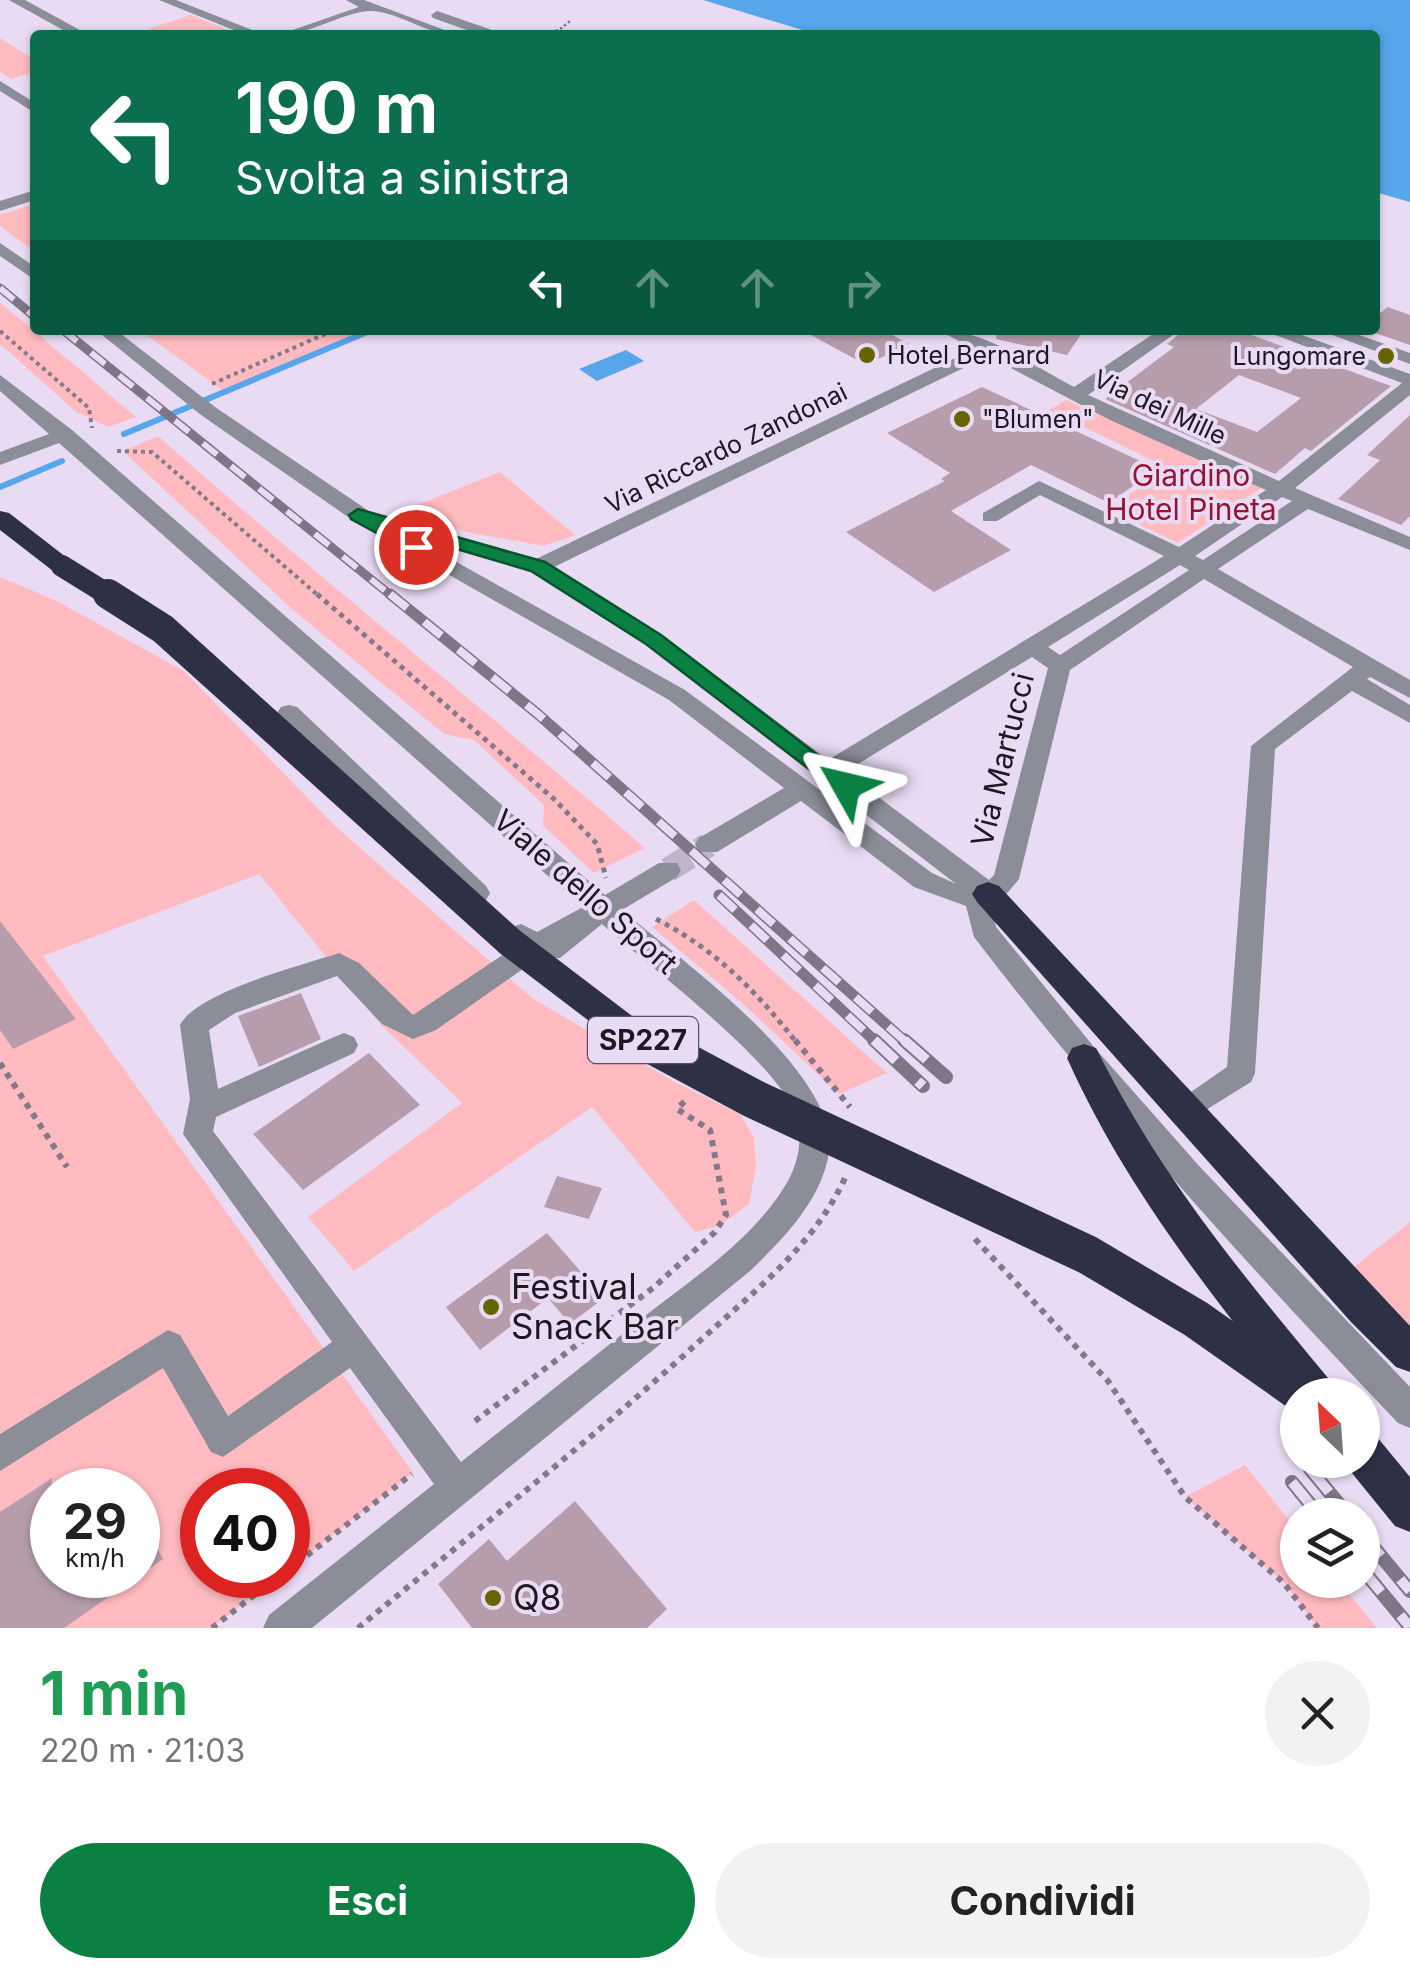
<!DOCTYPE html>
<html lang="it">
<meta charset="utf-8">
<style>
:root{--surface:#fff;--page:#f2f2f2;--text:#222;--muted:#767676;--accent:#0b8043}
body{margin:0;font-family:Inter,sans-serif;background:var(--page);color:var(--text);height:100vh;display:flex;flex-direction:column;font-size:38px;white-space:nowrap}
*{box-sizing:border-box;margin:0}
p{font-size:32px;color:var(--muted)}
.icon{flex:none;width:55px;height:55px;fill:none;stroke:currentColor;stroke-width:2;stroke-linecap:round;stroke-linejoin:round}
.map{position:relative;height:1628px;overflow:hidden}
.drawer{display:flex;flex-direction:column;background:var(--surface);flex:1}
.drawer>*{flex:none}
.banner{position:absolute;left:30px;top:30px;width:1350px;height:305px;border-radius:10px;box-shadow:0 2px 8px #0004;background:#0b6e4f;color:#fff;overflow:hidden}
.needle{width:65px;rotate:335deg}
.fabs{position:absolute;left:1280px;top:1378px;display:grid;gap:20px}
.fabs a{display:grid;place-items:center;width:100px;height:100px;border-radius:50%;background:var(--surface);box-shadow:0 2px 8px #0004;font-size:50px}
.speed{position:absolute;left:30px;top:1468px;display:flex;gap:20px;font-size:50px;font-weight:700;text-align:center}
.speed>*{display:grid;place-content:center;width:130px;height:130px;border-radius:50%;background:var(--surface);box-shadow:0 2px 8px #0004;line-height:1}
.speed small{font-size:25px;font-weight:400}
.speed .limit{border:15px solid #d22;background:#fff;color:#111}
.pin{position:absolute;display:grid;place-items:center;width:85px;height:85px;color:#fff;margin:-42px;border:5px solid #fff;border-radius:50%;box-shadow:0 2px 10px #0007}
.me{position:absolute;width:110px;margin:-55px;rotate:307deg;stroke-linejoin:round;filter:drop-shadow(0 0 8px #0008)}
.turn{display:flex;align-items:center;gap:35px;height:210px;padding:0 40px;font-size:45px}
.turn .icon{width:130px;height:130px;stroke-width:2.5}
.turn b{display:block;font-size:70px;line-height:85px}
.lanes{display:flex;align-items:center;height:95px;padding:0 40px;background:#0003;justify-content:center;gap:50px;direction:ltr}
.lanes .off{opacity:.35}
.round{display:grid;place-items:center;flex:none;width:105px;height:105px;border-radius:52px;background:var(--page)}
.summary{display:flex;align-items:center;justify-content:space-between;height:170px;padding:0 40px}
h1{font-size:60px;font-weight:700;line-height:75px;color:#1e9e55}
.cta{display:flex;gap:20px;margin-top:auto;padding:20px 40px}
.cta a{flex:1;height:115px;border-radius:60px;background:var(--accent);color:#fff;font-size:40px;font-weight:700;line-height:115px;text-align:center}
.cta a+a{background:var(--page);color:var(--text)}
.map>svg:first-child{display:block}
.green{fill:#ffbbc0;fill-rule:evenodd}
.water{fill:#57a5ea}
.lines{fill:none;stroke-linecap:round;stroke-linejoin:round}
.stream{stroke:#57a5ea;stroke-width:6}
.building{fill:#b79dac;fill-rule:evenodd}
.minor-tunnel{stroke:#c0b4ca;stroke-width:25;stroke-dasharray:25 12;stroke-linecap:butt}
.path-far3{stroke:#83798a;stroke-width:2.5;stroke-dasharray:2.5 2.5;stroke-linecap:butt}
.path-far2{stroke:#83798a;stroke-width:4;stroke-dasharray:4 4;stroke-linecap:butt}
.path-far1{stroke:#83798a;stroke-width:5;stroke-dasharray:5 5;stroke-linecap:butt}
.path{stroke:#83798a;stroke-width:6;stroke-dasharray:6 6;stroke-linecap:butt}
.minor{fill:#8b8d98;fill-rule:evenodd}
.highway{fill:#2e3145;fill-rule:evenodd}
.rail-far2-casing{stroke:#7e7586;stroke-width:9}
.rail-far1-casing{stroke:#7e7586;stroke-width:11}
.rail-casing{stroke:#7e7586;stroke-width:14}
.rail-far2{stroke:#e9dbf4;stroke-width:6;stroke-dasharray:18;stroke-linecap:butt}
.rail-far1{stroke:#e9dbf4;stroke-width:8;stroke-dasharray:22;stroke-linecap:butt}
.rail{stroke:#e9dbf4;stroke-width:10;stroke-dasharray:30;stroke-linecap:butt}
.highway-bridge-far2{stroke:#2e3145;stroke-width:22}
.highway-bridge-far1{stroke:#2e3145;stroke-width:30}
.highway-bridge{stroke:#2e3145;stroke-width:39}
.route{fill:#0b8043;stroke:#07532c;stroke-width:2.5}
.poi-dot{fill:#646500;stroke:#e9dbf4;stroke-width:4}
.labels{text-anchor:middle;stroke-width:8;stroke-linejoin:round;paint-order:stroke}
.far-poi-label{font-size:25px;fill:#1d1821;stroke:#e9dbf4;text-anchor:start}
.far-street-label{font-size:25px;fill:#1d1821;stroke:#e9dbf4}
.shield{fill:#e9dbf4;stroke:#5a5260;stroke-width:2.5}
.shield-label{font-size:28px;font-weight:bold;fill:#1d1821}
.park-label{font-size:30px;fill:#921533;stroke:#e9dbf4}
.street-label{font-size:30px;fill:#1d1821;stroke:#e9dbf4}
.near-poi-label{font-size:35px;fill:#1d1821;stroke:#e9dbf4;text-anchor:start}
</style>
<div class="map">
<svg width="1410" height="1628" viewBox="0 0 1410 1628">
<rect width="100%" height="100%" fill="#e9dbf4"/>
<g class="green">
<polygon points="191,15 240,35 163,35 148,29"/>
<polygon points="0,38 35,60 35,72 11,79 0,72"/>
<polygon points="35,204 35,252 0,226 0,215"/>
<polygon points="0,302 136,417 108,427 75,411 0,344"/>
<polygon points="140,330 372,330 225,392"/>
<polygon points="1066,400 1263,487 1178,543 1109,510 1166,467 1049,410"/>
<path d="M158,436C317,577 484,708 645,848L594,873L543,826L544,805L474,740L444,734L294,611L123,451Z"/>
<polygon points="500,472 575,535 544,546 466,532 402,511"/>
<path d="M0,577L57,601L184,671L334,825L532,998L671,1080L740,1114L754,1138L756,1166L749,1204L719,1226L695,1232L592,1107L354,1271L308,1217L462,1103L383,1027L259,874L43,956L413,1473L288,1570V1490H202V1575H280L212,1628H0ZM52,1490H138V1575H52Z"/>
<polygon points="694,900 887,1073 839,1094 742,1003 652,927"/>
<polygon points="1410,1222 1410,1326 1348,1272"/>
<polygon points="1245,1465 1297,1530 1298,1580 1338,1580 1377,1628 1318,1628 1284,1583 1185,1497"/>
</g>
<g class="water">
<polygon points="703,0 1410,0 1410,202 1375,192 1375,35 819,35"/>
<polygon points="626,350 644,361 597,381 579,369"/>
</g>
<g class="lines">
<g class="stream">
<polyline points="124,434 372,330"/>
<polyline points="0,487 62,461"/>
</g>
</g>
<g class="building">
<polygon points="1388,307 1410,315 1410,345 1375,333 1375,317"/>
<polygon points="802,330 883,330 909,344 866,365"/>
<polygon points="997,330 1084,330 1067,355 996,339"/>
<path d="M1184,330H1238L1391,386L1311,451L1305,448L1275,474L1105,399L1174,347L1167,344ZM1239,375L1301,398L1257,432L1196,409Z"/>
<polygon points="982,387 1157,469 1109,503 1031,465 951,511 1011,550 934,592 846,532 945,481 941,479 950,473 887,433"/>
<polygon points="1410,415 1410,516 1401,525 1338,499 1380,460 1367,455"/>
<polygon points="0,921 76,1019 13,1049 0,1030"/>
<polygon points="301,993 321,1039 259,1067 238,1016"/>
<polygon points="369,1053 420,1105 303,1190 253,1134"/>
<polygon points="557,1176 602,1188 589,1219 544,1207"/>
<polygon points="547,1233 604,1298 570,1324 548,1298 480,1350 446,1307"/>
<polygon points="52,1478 52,1575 138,1575 138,1510 163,1559 64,1628 0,1628 0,1512"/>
<polygon points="575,1501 667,1609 647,1628 472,1628 438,1584 489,1539 507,1561"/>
</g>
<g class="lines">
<polyline class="minor-tunnel" points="668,870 708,845"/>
<polyline class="path-far3" points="536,35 559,30 570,21"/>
<g class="path-far2">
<polyline points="0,331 89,408 92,428"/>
<polyline points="212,384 334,330"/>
<polyline points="117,451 152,452 320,597"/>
</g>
<g class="path-far1">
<polyline points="317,594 554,799 597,844 606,878"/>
<path d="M656,919C715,949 756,991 797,1043"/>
</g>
<g class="path">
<polyline points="795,1040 850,1107"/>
<polyline points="0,1063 67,1167"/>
<polyline points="975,1239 1108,1381 1185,1497 1284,1583 1318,1628"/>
<polyline points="475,1421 653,1288 715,1232 726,1215 710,1130 677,1109 687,1099"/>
<polyline points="288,1570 412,1474"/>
<polyline points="212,1628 280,1575"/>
<path d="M358,1628C474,1532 593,1439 704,1337C757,1289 814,1245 845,1178"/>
</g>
<g class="minor">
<polygon points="9,0 25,0 89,35 72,35"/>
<polygon points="159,0 176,0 265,35 246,35"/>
<path d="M346,0H364L458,35C426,35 402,13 372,11C348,10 310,35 278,35L359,7Z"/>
<polygon points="437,11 498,32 500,35 481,35 433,18 431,15"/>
<polygon points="0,81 35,103 35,113 0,91"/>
<polygon points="35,190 35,200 0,211 0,201"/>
<polygon points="0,243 35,267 35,280 0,256"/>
<path d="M96,330H116L215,407L388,524L397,520L536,559L974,349L938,330C987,330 1031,365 1074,387L1159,330H1180L1088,395L1279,481L1402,383L1262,330H1288L1410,374V395L1295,488L1410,537V550L1308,509L1218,569L1410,680V698L1370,677L1367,679L1410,705V723L1352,691L1275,749L1255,1073L1251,1082L1201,1113L1191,1110L1186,1101L1191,1092L1227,1067L1251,746L1353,667L1204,579L1070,670L1019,879L993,910L996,927L1094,1047L1200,1167L1410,1387V1428L1398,1423C1249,1267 1105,1108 974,937L966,906L914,887L801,801L717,852H699L695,845L699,838L784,788L669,700L351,519L201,415ZM988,356L1110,420L1266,490L1179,547L1039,481L983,513V521H997L1040,495L1164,556L828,760L662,635L554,567ZM1282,497L1292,501L1203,560L1195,556ZM412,537L531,571L646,645L956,884L932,873L685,690ZM1180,565L1189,570L1060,655L1048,647ZM1032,657L1048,668L994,875L989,880L845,772Z"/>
<polygon points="1319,330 1345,330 1410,353 1410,364"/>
<path d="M0,375L72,430L605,895L659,863H677L681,870L677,877L622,910C678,958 840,1073 829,1152C822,1200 783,1239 750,1271L312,1628H263L269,1615L434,1484L350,1368L223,1457L211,1452L163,1368L0,1471V1434L168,1330L180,1335L228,1416L332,1342L183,1134L190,1099L180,1025C197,992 303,965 339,953L359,963L413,1015L516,946L508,934L512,927L521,924L537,932L583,907L59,443L0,465V452L49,434L0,391ZM602,924C651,968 766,1054 793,1108C804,1131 800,1159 788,1181C755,1238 696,1276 645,1316C584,1365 523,1413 461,1462L213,1131L216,1117L354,1053L358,1045L354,1037L344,1033L334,1037L218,1089L209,1030L235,1013L337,976L382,1024L413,1039L436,1030L537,959L560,958Z"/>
<polygon points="289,705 297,707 486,886 490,893 486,900 468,900 281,719 277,713 281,707"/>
</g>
<g class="highway">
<polygon points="0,511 9,513 71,561 75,566 71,571 53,571 0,530"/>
<polygon points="988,882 999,886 1410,1326 1410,1372 1396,1367 1351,1322 977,902 972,894 977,886"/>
<path d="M1084,1044L1096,1048C1161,1177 1237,1268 1328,1378L1333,1395H1298V1403C1210,1294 1125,1187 1067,1058L1072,1048Z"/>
<polygon points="1362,1431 1377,1437 1410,1477 1410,1532 1395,1526 1347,1467 1344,1460 1362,1460"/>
</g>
<g class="rail-far2-casing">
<g id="rail-far2">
<polyline points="0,288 35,317"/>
<polyline points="63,330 393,597"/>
</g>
</g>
<g class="rail-far1-casing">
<g id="rail-far1">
<polyline points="390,594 539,715 907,1043"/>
<polyline points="719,895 877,1043"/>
</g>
</g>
<g class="rail-casing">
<g id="rail">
<polyline points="874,1040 923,1086"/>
<polyline points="904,1040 946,1077"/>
<polyline points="1310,1469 1348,1515"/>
<polyline points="1292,1482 1319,1515"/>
<polyline points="1362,1533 1410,1591"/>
<polyline points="1362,1569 1410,1627"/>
</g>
</g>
<use href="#rail-far2" class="rail-far2"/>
<use href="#rail-far1" class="rail-far1"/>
<use href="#rail" class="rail"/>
<polyline class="highway-bridge-far2" points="62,566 112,597"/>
<polyline class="highway-bridge-far1" points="108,594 163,629 510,942 627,1031 649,1043"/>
<polyline class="highway-bridge" points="644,1040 752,1098 1088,1255 1196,1319 1304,1395"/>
</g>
<polygon class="route" points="358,509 545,562 661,635 858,786 846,794 839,792 646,644 531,571 409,535 426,547 423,551 410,551 351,519 349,515"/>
<g class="poi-dot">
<circle cx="867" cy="355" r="10"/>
<circle cx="1386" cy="356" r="10"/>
<circle cx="962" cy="419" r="10"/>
<circle cx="491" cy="1307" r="10"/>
<circle cx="493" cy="1598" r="10"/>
</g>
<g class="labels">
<g class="far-poi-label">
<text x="887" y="364">Hotel Bernard</text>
<text x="1366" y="365" text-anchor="end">Lungomare</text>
<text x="982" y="428">"Blumen"</text>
</g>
<g class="far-street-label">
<text transform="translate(1160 407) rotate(25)" y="9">Via dei Mille</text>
<text transform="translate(726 448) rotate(-26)" y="9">Via Riccardo Zandonai</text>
</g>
<rect class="shield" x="588" y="1017" width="110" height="46" rx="8"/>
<g class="shield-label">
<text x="643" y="1050">SP227</text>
</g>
<g class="park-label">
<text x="1191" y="486">Giardino<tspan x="1191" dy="34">Hotel Pineta</tspan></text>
</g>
<g class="street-label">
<text transform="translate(1003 760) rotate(-76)" y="10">Via Martucci</text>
<text transform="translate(585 892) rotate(41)" y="10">Viale dello Sport</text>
</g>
<g class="near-poi-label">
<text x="511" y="1299">Festival<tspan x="511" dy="40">Snack Bar</tspan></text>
<text x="513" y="1610">Q8</text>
</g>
</g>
</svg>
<div class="fabs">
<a><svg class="needle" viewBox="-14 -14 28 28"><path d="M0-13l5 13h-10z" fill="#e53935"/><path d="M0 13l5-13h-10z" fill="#767676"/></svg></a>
<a><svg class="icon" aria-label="layers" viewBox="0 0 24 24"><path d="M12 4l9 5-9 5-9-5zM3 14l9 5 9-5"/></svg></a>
</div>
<div class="speed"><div>29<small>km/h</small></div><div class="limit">40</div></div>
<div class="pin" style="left:416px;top:547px;background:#d93025"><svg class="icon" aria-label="arrive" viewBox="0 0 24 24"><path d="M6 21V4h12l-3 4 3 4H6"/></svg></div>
<svg class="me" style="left:846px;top:786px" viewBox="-20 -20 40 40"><path d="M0-17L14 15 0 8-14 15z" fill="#0b8043" stroke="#fff" stroke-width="4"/></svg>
<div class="banner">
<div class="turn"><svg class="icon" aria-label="left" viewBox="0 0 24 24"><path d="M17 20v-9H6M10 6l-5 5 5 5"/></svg><div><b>190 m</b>Svolta a sinistra</div></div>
<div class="lanes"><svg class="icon" aria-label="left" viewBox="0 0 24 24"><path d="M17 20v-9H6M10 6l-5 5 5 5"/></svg><svg class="icon off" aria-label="ahead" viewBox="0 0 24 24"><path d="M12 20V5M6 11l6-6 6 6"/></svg><svg class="icon off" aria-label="ahead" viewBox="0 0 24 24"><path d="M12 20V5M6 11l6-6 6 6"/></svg><svg class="icon off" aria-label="right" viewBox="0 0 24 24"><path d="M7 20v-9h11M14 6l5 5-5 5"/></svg></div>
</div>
</div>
<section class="drawer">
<div class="summary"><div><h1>1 min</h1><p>220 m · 21:03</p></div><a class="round"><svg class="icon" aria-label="close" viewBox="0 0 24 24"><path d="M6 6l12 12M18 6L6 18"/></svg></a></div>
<div class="cta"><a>Esci</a><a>Condividi</a></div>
</section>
